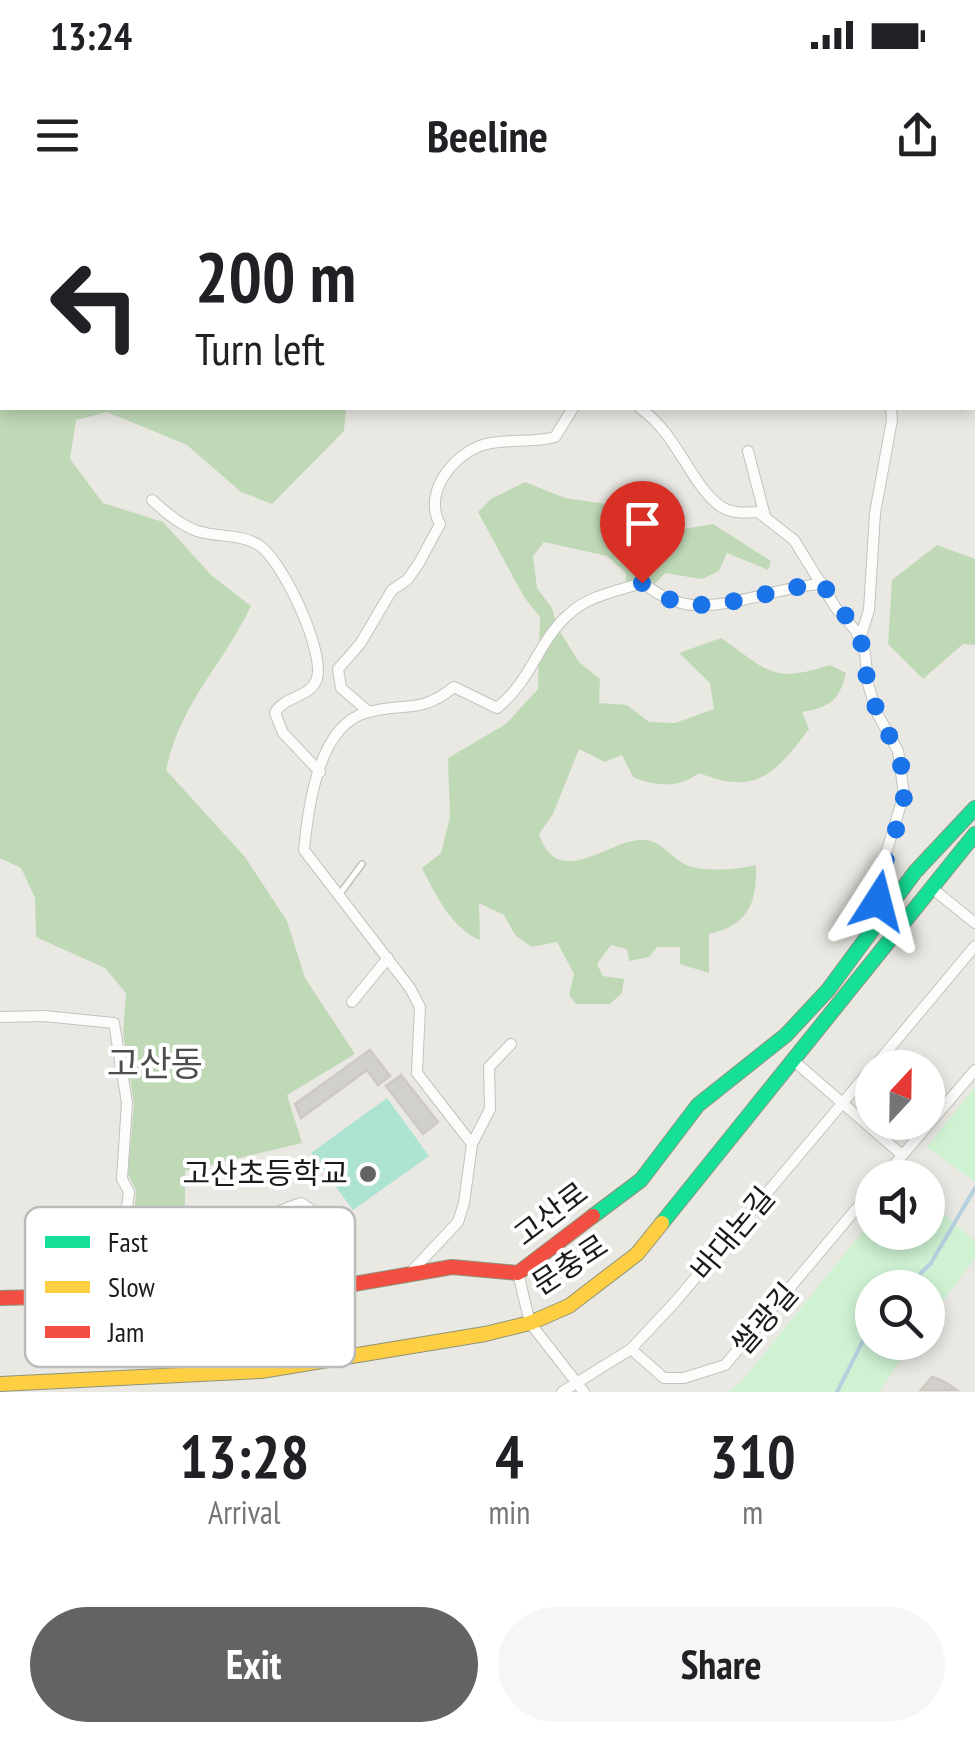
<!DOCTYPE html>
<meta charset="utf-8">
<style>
:root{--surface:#fff;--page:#f6f6f6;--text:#202124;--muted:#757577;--accent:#636361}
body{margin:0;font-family:"PT Sans Narrow","Noto Sans KR",sans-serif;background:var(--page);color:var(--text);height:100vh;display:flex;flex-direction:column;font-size:38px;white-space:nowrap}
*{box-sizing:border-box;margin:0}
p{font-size:32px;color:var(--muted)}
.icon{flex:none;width:55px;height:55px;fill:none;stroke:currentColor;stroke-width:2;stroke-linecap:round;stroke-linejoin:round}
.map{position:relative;height:1192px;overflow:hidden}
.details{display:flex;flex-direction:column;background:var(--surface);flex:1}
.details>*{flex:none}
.top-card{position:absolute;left:0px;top:0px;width:975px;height:210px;box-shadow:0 5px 15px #0003;background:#fff;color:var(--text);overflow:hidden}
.needle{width:65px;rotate:22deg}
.buttons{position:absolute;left:855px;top:850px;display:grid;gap:20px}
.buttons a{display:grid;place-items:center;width:90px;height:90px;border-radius:50%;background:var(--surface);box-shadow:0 5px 15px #0003;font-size:50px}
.pin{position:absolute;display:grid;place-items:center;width:85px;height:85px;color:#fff;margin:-102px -42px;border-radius:50% 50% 50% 0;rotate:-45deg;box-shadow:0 0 10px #0007}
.pin .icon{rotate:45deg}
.me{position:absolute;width:110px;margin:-55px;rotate:9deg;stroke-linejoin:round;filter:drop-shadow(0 0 8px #0008)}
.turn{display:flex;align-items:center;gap:35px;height:210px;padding:0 30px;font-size:45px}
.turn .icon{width:130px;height:130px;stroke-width:2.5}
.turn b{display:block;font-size:70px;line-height:85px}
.eta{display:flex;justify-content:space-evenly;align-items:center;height:170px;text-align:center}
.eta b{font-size:60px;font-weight:600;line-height:70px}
.primary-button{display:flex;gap:20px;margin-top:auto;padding:20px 30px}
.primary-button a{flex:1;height:115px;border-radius:60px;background:var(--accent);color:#fff;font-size:40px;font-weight:600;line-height:115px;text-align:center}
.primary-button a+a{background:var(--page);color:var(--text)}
.status{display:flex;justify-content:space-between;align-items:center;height:70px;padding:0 50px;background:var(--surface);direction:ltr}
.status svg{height:28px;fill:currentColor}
header{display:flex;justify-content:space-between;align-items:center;height:130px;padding:0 30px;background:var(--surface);font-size:45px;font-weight:600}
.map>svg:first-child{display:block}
.forest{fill:#bfd9b7}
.park{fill:#cff2d3}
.pitch{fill:#ace3d3}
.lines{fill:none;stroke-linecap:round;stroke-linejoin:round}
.stream{stroke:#b5d0de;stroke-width:4}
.building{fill:#d2d0cb;stroke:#cdcac4;stroke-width:2.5}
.lane-casing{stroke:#c2c2bf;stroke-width:8}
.street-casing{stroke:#c2c2bf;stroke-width:12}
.fast-casing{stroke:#8e937b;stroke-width:16}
.slow-casing{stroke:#8e937b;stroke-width:16}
.jam-casing{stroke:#8e937b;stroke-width:16}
.lane{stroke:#fcfcfb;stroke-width:5}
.street{stroke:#fcfcfb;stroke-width:10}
.fast{stroke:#16e098;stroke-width:14}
.slow{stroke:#ffcf43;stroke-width:14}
.jam{stroke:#f24e42;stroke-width:14}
.route{stroke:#1a73e8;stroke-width:18;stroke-dasharray:0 32.4}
.poi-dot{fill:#636361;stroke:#fff;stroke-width:4}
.labels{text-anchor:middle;stroke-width:8;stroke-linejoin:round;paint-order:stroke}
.poi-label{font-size:30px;fill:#1b1b1b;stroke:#fff;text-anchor:end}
.street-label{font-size:30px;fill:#1b1b1b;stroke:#fff}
.quarter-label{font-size:35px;fill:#4e4e4e;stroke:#fff}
.key{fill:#fff;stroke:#bbb;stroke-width:2.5}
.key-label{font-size:28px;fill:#1b1b1b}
</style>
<div class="status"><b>13:24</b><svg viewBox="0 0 49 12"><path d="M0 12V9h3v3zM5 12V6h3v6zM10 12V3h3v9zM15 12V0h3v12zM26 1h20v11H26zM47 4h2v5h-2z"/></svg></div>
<header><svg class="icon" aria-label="menu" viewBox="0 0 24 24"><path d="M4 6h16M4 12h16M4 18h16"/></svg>Beeline<svg class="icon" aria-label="share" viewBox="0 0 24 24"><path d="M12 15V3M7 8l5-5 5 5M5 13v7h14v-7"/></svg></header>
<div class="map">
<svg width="975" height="1192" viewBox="0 0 975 1192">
<rect width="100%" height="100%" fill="#eae8e2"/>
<g class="forest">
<path d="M0,0H654L2,2V208H346L344,231L272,304L241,292L187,245L107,212L76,220L70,259L103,303L163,322L211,375L251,406C222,467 181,501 166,570L245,657L287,721L305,778L355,854L287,895L302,943L185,971V1040L278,1038L292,1085L141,1126L143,1073L133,1032L136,990L128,974L134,904L123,833L126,793L105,768L36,737L35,698L21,668L0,658Z"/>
<path d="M525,282L565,298L626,307L667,332L713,324L771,361L768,370L727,353L719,371L702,379L665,373L655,384L625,392L626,373L607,356L544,342L533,356L537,388L552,408L557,427L579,462L600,479L599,503L627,505L649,522L675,523L714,509L710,483L679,453L721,438C769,471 771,484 830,465L846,473C839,501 830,507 802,512L809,529C775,574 756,596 699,573C679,588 657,587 633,577L622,555L605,562L579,549L553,614L539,634C559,694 612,635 647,640C663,643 672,658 686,665C702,672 739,670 756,665C757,703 749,725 709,734V773L680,764V747H657L649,757L629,761L627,749L611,745L597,764L603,776L624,779L622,793L610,804H576L569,795L574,774L557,742L532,747L515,735L504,715L479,703L480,740C451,728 436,695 422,668L441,653L450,617L448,558L506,524L538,489L540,417L524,397L478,312L491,299Z"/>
<polygon points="937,345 975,359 975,445 963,444 923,479 888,444 892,380"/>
</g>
<g class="park">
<polygon points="975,887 975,982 927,947"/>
<polygon points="928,1000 975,1041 975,1058 928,1121 928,1088 872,1088 872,1142 912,1143 879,1192 728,1192 743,1180 872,1020 872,1032 928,1032"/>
</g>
<polygon class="pitch" points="387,898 429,956 353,1010 311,953"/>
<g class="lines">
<g class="stream">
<polyline points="906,1088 931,1063 975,988"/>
<polyline points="837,1192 872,1123"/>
</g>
</g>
<g class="building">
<polygon points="370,850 390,876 378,885 367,870 301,918 295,904"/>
<polygon points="401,875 438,922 423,934 386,886"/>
<polygon points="932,1177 943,1181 957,1190 921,1190"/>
</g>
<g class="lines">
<g class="lane-casing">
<polyline id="lane" points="339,695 362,664"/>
</g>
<g class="street-casing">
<g id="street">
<polyline points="972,31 975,33"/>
<polyline points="972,75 975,73"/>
<path d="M640,208C678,235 691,285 720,306C732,314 745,313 758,312L794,340L836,408L856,431L865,453L868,484L877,513L898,551L904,594L878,680L877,722"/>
<polyline points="748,251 765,316"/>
<path d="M152,300C165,312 180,325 197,331C215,337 240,334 257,344C281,356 328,456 316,481C308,498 284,496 275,513L283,533L320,572"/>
<polyline points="860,439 869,410 875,313 892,220 891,208"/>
<path d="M369,512L341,488L338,469L360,444L392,390L407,380L419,363L440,324C421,291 458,248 491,243C513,239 533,243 555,237L573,208"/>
<polyline points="933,689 975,723"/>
<polyline points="352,802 388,758"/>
<polyline points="0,817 44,816 114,823 127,903 122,979 129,992 124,1030 139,1074 132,1096 133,1133"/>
<polyline points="794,861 902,955"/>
<polyline points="873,868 975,746"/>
<polyline points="472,944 490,909 489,867 511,844"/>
<polyline points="883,978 975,870"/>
<polyline points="518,1073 530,1123 584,1192"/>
<path d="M139,1074C195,1056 245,1022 301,1003L310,1009L334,1087"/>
<path d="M409,1074L458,1022L464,1003L472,944L417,873L420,807L410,788L304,650C308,608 318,527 365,513C403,501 418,516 454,487L497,508C532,480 538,441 569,414C588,396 617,391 642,383C650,388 659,395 669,399C712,419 777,385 823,384"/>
<polyline points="631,1149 664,1178 684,1178 725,1165 872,990"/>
<polyline points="562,1192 631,1149 676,1101 872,868"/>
</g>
</g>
<g class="fast-casing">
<g id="fast">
<polyline points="593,1016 641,980 698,905 786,835 828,790 915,672 975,608"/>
<polyline points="662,1023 975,634"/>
</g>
</g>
<g class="slow-casing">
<polyline id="slow" points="0,1184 261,1171 485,1134 530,1123 569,1106 637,1054 662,1023"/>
</g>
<g class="jam-casing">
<polyline id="jam" points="0,1098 42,1097 112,1126 153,1134 261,1100 452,1067 518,1073 593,1016"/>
</g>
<use href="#lane" class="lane"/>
<use href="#street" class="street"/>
<use href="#fast" class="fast"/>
<use href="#slow" class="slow"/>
<use href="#jam" class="jam"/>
</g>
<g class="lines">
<path class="route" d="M642,383C651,388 659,395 669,399C710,418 778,385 823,384C833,402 849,417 858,435C867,453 864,470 869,488C879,525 908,556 904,597C899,633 879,664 878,701"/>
</g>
<circle class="poi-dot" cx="368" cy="974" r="10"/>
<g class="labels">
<g class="poi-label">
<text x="348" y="984">고산초등학교</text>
</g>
<g class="street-label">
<text transform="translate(551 1014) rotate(-37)" y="10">고산로</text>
<text transform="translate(733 1034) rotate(-50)" y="10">바대논길</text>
<text transform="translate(570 1065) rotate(-33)" y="10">문충로</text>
<text transform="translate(765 1119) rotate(-49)" y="10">쌀광길</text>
</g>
<g class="quarter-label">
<text x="155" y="876">고산동</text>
</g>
</g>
<rect x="25" y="1007" width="330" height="160" rx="15" class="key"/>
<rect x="45" y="1036" width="45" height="12" fill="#16e098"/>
<rect x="45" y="1081" width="45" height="12" fill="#ffcf43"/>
<rect x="45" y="1126" width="45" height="12" fill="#f24e42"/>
<g class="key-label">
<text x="108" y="1052">Fast</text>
<text x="108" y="1097">Slow</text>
<text x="108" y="1142">Jam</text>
</g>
</svg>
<div class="buttons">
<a><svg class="needle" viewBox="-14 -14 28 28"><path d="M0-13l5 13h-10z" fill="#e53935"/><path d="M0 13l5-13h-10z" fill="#757577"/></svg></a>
<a><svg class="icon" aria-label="sound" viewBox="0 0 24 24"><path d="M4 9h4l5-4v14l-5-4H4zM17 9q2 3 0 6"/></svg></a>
<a><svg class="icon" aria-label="search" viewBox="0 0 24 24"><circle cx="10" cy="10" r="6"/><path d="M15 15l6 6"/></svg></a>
</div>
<div class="pin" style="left:642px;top:383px;background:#d93025"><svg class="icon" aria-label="arrive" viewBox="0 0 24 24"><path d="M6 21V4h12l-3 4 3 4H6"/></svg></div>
<svg class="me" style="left:878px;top:701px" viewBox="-20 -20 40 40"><path d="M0-17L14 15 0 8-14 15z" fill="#1a73e8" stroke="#fff" stroke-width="4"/></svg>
<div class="top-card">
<div class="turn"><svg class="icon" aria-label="left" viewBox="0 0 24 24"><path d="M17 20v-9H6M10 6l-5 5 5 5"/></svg><div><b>200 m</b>Turn left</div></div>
</div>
</div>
<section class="details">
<div class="eta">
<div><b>13:28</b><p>Arrival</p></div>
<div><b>4</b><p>min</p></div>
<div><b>310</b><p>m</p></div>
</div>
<div class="primary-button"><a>Exit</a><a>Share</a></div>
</section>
